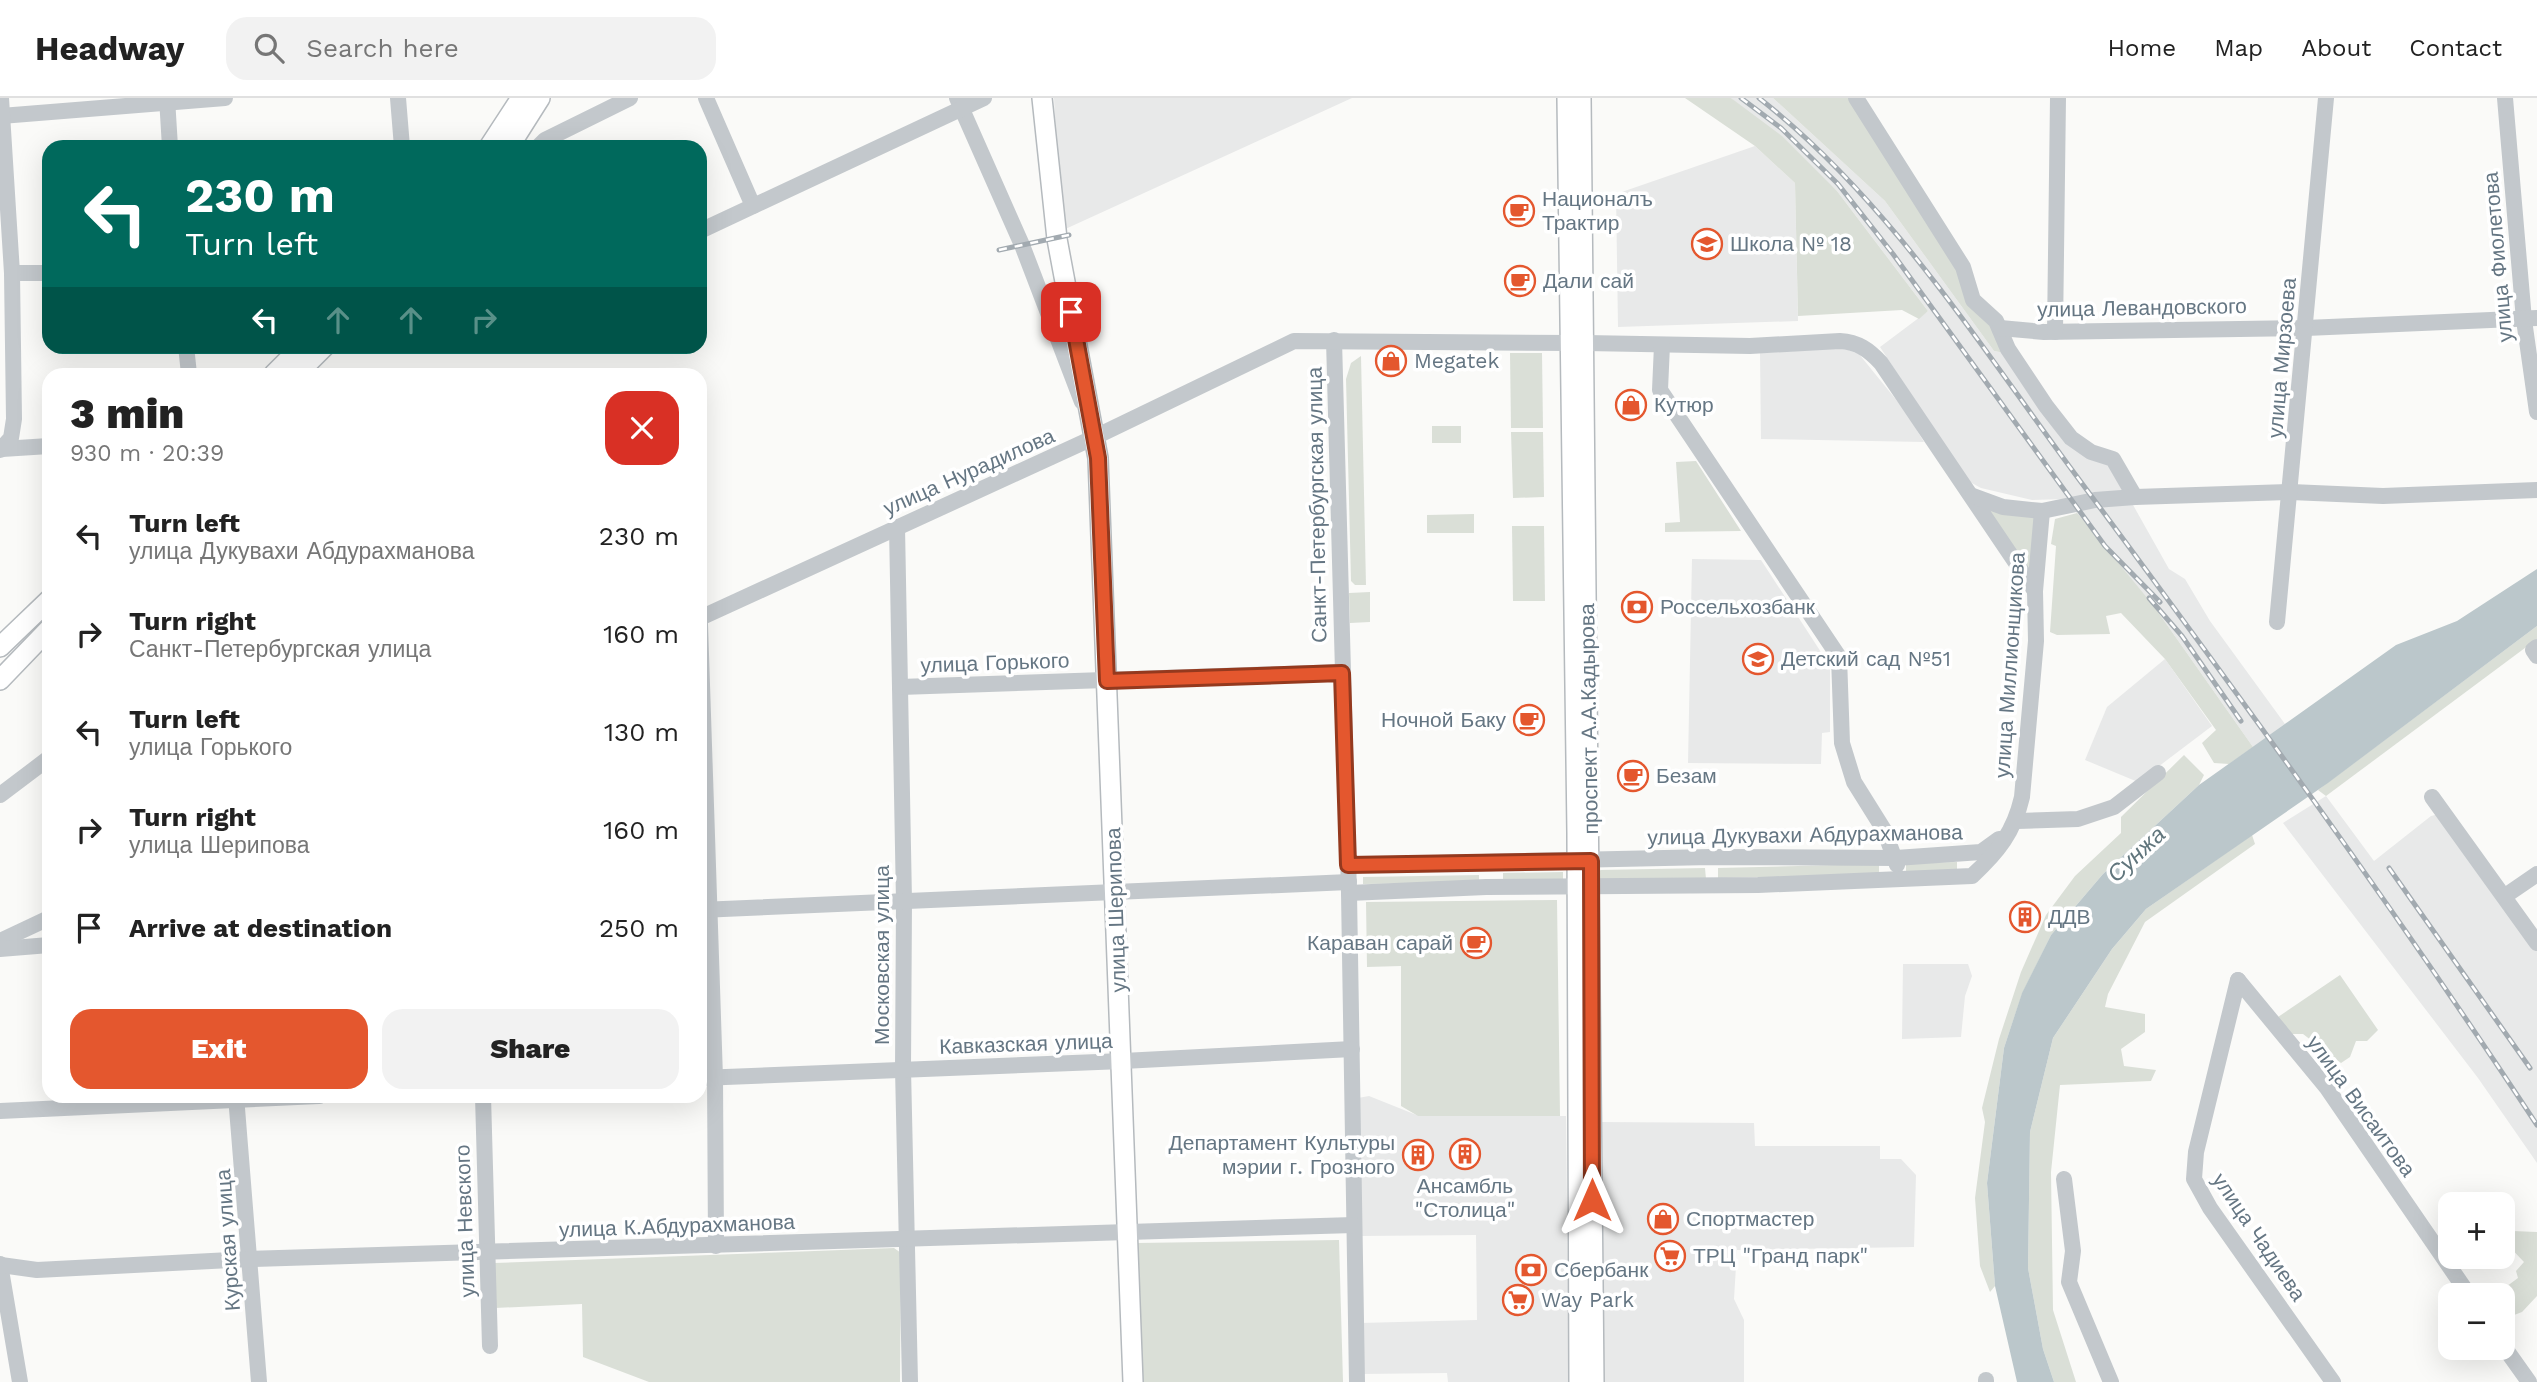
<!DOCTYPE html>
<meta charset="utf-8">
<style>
:root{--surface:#fff;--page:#f2f2f2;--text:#222;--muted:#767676;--line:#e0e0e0;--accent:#e4572e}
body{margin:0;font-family:"Work Sans",sans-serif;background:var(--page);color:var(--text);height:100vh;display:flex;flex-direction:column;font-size:26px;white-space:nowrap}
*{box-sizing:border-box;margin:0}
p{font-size:23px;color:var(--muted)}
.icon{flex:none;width:38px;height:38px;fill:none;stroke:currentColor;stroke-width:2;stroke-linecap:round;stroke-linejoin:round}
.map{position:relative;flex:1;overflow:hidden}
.details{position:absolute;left:42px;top:270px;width:665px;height:735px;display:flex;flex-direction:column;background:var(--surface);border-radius:21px;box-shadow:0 7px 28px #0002}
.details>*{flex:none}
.hud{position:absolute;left:42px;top:42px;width:665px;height:214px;border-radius:21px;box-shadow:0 7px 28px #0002;background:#00695c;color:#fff;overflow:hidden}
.controls{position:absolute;left:2438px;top:1094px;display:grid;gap:14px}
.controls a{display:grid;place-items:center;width:77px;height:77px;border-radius:14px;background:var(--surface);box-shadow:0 7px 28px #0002;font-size:35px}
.pin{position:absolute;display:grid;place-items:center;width:60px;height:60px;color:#fff;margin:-30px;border-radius:14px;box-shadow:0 4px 10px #0006}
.me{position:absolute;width:77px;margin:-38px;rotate:0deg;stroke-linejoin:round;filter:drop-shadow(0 0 5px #0008)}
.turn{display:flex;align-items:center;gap:24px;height:147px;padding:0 28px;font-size:32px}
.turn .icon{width:91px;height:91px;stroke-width:2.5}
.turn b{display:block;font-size:49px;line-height:60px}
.lanes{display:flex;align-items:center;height:66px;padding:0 28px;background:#0003;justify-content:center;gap:35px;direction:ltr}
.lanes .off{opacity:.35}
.round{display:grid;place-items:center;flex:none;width:74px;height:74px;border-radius:21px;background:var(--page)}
.overview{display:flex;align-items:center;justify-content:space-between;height:119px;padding:0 28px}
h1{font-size:42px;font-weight:800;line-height:52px}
.cta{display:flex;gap:14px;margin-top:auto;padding:14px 28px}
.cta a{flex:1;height:80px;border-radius:21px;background:var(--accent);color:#fff;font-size:28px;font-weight:800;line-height:80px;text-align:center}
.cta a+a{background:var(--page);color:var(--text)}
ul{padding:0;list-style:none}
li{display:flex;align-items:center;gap:21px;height:98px;padding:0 28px}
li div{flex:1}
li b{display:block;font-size:26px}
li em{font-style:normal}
header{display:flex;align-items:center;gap:42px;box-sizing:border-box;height:98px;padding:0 35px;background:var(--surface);border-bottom:2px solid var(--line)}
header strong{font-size:33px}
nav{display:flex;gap:38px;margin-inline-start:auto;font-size:24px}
.search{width:490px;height:63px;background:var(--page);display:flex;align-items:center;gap:18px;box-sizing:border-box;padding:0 24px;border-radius:21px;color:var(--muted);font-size:26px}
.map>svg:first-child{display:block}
.built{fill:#e8e9e9}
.green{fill:#dadfd7}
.water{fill:#bbc7cb}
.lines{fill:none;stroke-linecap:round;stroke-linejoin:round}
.major-casing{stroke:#b5babe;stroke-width:22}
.minor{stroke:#c3c8cc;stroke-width:16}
.major{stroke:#fff;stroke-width:19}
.rail-casing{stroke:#a2aab0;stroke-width:5}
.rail{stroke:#fff;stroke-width:2.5;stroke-dasharray:8;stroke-linecap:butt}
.route-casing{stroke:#94391e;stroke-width:18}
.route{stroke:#e4572e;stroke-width:12}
.labels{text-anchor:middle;stroke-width:7;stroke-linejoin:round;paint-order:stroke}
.poi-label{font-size:21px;fill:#657683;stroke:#fff;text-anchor:start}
.street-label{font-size:21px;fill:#657683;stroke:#fff}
.water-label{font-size:23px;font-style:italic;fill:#60757c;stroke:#fff}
</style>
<header>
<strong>Headway</strong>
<div class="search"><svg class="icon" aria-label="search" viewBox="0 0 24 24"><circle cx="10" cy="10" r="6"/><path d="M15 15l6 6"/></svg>Search here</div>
<nav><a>Home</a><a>Map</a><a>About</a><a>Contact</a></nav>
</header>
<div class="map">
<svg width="2537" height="1284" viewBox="0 0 2537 1284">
<rect width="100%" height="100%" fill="#fafaf8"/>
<g class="built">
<polygon points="1054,0 1352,0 1061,133"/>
<polygon points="1731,0 1773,0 1885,103 1994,253 2005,255 2069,344 2110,366 2169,471 2185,481 2210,523 2285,626 2253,649 2153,507 2102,449 2066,401 2032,402 1981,390 1968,383 1880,249 1928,213 1837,93"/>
<polygon points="1755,48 1795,85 1798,223 1618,229 1616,96"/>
<polygon points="1843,250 1859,256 1906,314 1924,344 1761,341 1760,255"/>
<polygon points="1692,461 1761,462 1830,568 1830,634 1822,635 1821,666 1688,665"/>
<polygon points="2165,561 2212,628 2138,684 2085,662 2107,609"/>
<polygon points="2326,698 2374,763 2431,718 2439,716 2537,853 2537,1065 2478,980 2283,725"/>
<polygon points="1903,866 1968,866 1972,878 1965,898 1961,939 1902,941"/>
<polygon points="1369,998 1419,1018 1566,1018 1569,1284 1448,1284 1447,1275 1362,1276 1360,1225 1477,1222 1476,1137 1361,1138 1358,1000"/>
<polygon points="1599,1024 1754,1025 1755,1048 1880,1048 1880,1061 1901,1061 1916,1077 1914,1149 1737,1152 1734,1201 1744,1222 1744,1284 1599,1284"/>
</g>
<g class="green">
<polygon points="1685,0 1731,0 1782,38 1837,93 1928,213 1919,221 1902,212 1798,218 1795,85 1755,48"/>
<polygon points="1773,0 1851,0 1996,234 2005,255 1994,253 1885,103"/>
<polygon points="1510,255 1542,255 1543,330 1511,330"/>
<polygon points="1361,258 1366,487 1355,487 1351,483 1346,281 1351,265"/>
<rect x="1432" y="328" width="29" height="17"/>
<polygon points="1511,334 1543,334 1544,399 1513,400"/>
<polygon points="1696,363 1741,433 1665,434 1665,425 1680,424 1676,364"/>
<polygon points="1973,398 2042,413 2035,493"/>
<polygon points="2077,415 2153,507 2253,649 2229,666 2214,665 2202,645 2216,632 2165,561 2121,515 2106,518 2110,536 2057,537 2050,534 2056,448 2051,446 2055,421"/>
<polygon points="1474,416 1474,435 1427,435 1427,417"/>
<polygon points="1512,428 1544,428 1545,503 1513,503"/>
<polygon points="1370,494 1370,524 1350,525 1349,495"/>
<polygon points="2537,528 2537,541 2326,698 2318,692"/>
<polygon points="2184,657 2204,677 2199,687 2103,776 2051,837 2022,896 2004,950 1987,1085 1995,1188 1990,1194 1980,1168 1975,1100 1985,1024 1982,1010 1999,941 2021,874 2046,817 2075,778 2121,735 2121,719"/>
<polygon points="2252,737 2255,746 2145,824 2108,896 2105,909 2145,916 2145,934 2121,951 2124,968 2156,972 2151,983 2060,987 2051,1074 2053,1212 2076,1284 2054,1284 2043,1251 2028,1170 2030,1034 2053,940 2112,851 2146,811"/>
<polygon points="1957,764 1957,774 1906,776 1906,765"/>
<polygon points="1879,766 1879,777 1718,780 1718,770"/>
<polygon points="1705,770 1706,781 1599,783 1599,772"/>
<polygon points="1563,774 1563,783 1503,784 1503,775"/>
<polygon points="1479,777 1479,785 1363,786 1363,779"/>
<polygon points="1557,802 1560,1018 1418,1018 1401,1008 1401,868 1367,869 1366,804"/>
<polygon points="2340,877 2378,932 2367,943 2356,943 2350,959 2341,965 2303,936 2289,936 2278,919"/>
<polygon points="2512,1133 2537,1134 2537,1198 2522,1214 2509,1219 2503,1216 2502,1197 2495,1197 2518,1180 2516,1173 2524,1164 2505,1144"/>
<polygon points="1339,1142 1343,1284 1142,1284 1137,1145"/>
<polygon points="894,1150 901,1155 900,1284 649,1284 583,1259 582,1206 495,1210 494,1165"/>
</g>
<polygon class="water" points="2537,471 2537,528 2328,685 2146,811 2112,851 2053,940 2030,1034 2028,1170 2043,1251 2054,1284 2017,1284 1995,1188 1987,1085 2004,950 2022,895 2051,837 2103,776 2199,687 2396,547 2457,523"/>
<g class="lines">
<g class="major-casing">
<g id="major">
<polyline points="1042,0 1057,141 1098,360 1133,1284"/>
<polyline points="1567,0 1577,735 1579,1284"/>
<polyline points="1581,0 1594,1284"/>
<polyline points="489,49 521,0"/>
<polyline points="509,49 540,0"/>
<polyline points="274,276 302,248"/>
<polyline points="297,276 325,248"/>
<polyline points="0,549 49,502"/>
<polyline points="0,582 49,531"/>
</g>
</g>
<g class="minor">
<polyline points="167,0 170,49"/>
<polyline points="398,0 402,49"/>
<polyline points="706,0 753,108"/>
<polyline points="957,0 1022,147 1082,304"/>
<polyline points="1856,0 1963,169 1973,202 1996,223 2008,251 2046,308 2071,340 2091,354 2113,361 2135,399"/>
<polyline points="2505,0 2524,222 2537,314"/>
<polyline points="1,18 225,0"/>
<polyline points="538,49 545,42 630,0"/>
<polyline points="700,133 984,0"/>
<polyline points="12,175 49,175"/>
<polyline points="2000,230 2044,234 2306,230 2537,220"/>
<polyline points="2055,234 2058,0"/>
<polyline points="1334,242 1349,795 1357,1284"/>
<path d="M1586,245L1750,248L1840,243C1858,244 1869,252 1881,265L2035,493"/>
<polyline points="1662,247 1660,292 1839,559 1842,645 1854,684 1884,732 1897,767"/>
<polyline points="186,248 189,276"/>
<polyline points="2,351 49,348"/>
<polyline points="0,352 11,340 14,321 12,175 1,0"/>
<polyline points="1973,398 2003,409 2042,413 2095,402 2135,399 2291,394 2383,398 2537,392"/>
<polyline points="897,429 904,803 903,971 910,1284"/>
<polyline points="700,520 1095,339 1294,243 1572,245"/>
<polyline points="2277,524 2326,0"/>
<polyline points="700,526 715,980 716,1148"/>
<polyline points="2537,549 2533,552 2537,558"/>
<polyline points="900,589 1342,574"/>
<polyline points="0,697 49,660"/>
<polyline points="2432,699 2537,845"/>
<polyline points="2017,723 2078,721 2114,709 2158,675"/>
<polyline points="1348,767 1711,759 1896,760 1981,754 1999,741"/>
<path d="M1349,795L1486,789L1758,787L1972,778C1998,754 2014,734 2022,699L2036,543L2035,493L2042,413"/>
<polyline points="2505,798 2537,776"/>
<polyline points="700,812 1349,784"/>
<polyline points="0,843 49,820"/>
<polyline points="0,851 49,847"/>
<polyline points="2238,882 2196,1054 2194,1081 2210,1110 2333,1284"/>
<polyline points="2238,882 2327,990 2469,1197"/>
<polyline points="700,980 1123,963 1352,951"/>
<polyline points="236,998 259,1284"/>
<polyline points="483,998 490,1248"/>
<polyline points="0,1013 319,998"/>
<polyline points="2064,1081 2073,1153 2069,1184 2111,1284"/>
<polyline points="0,1166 20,1284"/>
<polyline points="1,1167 37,1172 250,1161 1354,1127"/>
<polyline points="2502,1246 2529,1284"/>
<polyline points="1986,1284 1986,1282"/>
</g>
<use href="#major" class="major"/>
<g class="rail-casing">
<g id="rail">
<polyline points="1741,0 1781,30 1838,86 1893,156 2105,448 2160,504"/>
<path d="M1759,0C1889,102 1978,245 2075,376C2234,590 2390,804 2537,1027"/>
<polyline points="999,152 1069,137"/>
<polyline points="2149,500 2182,538 2241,623"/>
<polyline points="2389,770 2530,970"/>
</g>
</g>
<use href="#rail" class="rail"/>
</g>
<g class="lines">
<g class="route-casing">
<polyline id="route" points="1071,214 1098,360 1107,583 1342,575 1348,767 1591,763 1592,1102"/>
</g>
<use href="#route" class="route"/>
</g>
<defs>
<g id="cafe-ring" transform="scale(1.575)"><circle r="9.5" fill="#fff" stroke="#e4572e" stroke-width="1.5"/><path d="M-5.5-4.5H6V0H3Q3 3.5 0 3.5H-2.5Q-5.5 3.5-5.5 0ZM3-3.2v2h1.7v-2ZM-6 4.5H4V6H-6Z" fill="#e4572e"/></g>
<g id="school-ring" transform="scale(1.575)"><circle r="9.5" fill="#fff" stroke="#e4572e" stroke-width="1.5"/><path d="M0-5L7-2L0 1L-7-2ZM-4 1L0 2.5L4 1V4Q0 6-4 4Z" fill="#e4572e"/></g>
<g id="shop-ring" transform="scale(1.575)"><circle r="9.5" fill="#fff" stroke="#e4572e" stroke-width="1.5"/><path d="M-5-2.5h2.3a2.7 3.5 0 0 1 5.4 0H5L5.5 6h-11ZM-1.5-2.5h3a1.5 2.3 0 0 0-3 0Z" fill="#e4572e"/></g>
<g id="bank-ring" transform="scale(1.575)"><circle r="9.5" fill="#fff" stroke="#e4572e" stroke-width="1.5"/><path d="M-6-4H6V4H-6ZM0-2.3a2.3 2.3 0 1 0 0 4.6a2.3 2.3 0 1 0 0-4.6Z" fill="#e4572e"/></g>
<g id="building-ring" transform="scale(1.575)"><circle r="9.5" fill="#fff" stroke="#e4572e" stroke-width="1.5"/><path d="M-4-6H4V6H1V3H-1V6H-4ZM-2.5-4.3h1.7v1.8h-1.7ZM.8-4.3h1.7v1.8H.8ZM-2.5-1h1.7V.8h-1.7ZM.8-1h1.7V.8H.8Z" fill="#e4572e"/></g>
<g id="supermarket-ring" transform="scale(1.575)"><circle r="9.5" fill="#fff" stroke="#e4572e" stroke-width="1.5"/><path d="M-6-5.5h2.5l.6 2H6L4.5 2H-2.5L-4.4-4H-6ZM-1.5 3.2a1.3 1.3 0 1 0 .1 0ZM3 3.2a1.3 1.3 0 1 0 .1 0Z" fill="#e4572e"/></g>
</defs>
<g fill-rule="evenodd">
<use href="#cafe-ring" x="1519" y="113"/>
<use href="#school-ring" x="1707" y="146"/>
<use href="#cafe-ring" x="1520" y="183"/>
<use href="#shop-ring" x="1391" y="263"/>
<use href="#shop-ring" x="1631" y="307"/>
<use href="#bank-ring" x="1637" y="509"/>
<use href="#school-ring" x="1758" y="561"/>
<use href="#cafe-ring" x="1529" y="622"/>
<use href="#cafe-ring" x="1633" y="678"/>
<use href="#building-ring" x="2025" y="819"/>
<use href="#cafe-ring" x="1476" y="845"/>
<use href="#building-ring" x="1465" y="1056"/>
<use href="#building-ring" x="1418" y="1057"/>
<use href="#shop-ring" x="1663" y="1121"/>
<use href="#supermarket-ring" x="1670" y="1158"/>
<use href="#bank-ring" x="1531" y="1172"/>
<use href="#supermarket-ring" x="1518" y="1202"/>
</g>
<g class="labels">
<g class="poi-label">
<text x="1542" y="108">Националъ<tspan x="1542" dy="24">Трактир</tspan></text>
<text x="1730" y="153">Школа № 18</text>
<text x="1543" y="190">Дали сай</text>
<text x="1414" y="270">Megatek</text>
<text x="1654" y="314">Кутюр</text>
<text x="1660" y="516">Россельхозбанк</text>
<text x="1781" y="568">Детский сад №51</text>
<text x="1506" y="629" text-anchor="end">Ночной Баку</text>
<text x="1656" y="685">Безам</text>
<text x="2048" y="826">ДДВ</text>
<text x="1453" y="852" text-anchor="end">Караван сарай</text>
<text x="1395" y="1052" text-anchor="end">Департамент Культуры<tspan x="1395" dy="24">мэрии г. Грозного</tspan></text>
<text x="1465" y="1095" text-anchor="middle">Ансамбль<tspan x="1465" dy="24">"Столица"</tspan></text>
<text x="1686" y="1128">Спортмастер</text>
<text x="1693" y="1165">ТРЦ "Гранд парк"</text>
<text x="1554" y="1179">Сбербанк</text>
<text x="1541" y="1209">Way Park</text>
</g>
<g class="street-label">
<text transform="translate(2498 159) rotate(-95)" y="7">улица Фиолетова</text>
<text transform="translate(2142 210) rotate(-1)" y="7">улица Левандовского</text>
<text transform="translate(2282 260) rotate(-85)" y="7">улица Мирзоева</text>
<text transform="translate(969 374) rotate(-24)" y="7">улица Нурадилова</text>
<text transform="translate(1317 407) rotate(-91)" y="7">Санкт-Петербургская улица</text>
<text transform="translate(995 565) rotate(-2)" y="7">улица Горького</text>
<text transform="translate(2010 567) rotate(-86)" y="7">улица Миллионщикова</text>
<text transform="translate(1589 621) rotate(-91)" y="7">проспект А.А.Кадырова</text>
<text transform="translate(1805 737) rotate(-1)" y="7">улица Дукувахи Абдурахманова</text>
<text transform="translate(1116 812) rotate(-92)" y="7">улица Шерипова</text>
<text transform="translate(882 857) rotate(-90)" y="7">Московская улица</text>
<text transform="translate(1026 946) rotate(-2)" y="7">Кавказская улица</text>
<text transform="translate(2361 1008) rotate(54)" y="7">улица Висаитова</text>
<text transform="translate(465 1123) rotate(-92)" y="7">улица Невского</text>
<text transform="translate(677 1128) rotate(-2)" y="7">улица К.Абдурахманова</text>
<text transform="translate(2259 1139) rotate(56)" y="7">улица Чадиева</text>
<text transform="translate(228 1142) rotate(-94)" y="7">Курская улица</text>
</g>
<g class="water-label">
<text transform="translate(2136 756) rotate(-43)" y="8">Сунжа</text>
</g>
</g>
</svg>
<div class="controls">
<a>+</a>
<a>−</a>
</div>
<div class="pin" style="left:1071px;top:214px;background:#d93025"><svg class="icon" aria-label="arrive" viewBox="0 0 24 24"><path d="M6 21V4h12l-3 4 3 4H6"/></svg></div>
<svg class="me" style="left:1592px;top:1102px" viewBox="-20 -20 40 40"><path d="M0-17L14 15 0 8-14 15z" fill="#e4572e" stroke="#fff" stroke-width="4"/></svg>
<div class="hud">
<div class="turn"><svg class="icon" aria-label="left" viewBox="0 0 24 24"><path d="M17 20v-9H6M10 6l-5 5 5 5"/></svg><div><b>230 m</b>Turn left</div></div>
<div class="lanes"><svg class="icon" aria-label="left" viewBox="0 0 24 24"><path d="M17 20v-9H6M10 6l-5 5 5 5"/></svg><svg class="icon off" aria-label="ahead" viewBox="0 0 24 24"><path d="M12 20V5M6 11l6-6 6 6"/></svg><svg class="icon off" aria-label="ahead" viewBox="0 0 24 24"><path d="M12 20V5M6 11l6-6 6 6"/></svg><svg class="icon off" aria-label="right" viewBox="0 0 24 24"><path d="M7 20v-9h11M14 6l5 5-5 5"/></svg></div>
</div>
<section class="details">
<div class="overview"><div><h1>3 min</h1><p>930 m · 20:39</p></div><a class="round" style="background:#d93025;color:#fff"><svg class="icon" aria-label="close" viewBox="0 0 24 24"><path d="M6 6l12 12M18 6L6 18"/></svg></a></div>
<ul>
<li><svg class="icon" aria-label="left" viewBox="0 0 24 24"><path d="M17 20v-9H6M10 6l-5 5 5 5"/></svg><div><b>Turn left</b><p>улица Дукувахи Абдурахманова</p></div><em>230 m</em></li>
<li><svg class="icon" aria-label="right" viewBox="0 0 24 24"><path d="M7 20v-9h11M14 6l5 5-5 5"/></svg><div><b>Turn right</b><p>Санкт-Петербургская улица</p></div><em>160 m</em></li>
<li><svg class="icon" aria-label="left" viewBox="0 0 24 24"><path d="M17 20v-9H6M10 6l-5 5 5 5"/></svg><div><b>Turn left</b><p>улица Горького</p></div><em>130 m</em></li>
<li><svg class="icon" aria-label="right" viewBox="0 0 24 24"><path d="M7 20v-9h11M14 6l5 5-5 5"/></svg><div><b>Turn right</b><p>улица Шерипова</p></div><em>160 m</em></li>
<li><svg class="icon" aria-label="arrive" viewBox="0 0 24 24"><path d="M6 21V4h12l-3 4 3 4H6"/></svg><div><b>Arrive at destination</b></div><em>250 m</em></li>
</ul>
<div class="cta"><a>Exit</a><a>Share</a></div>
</section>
</div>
